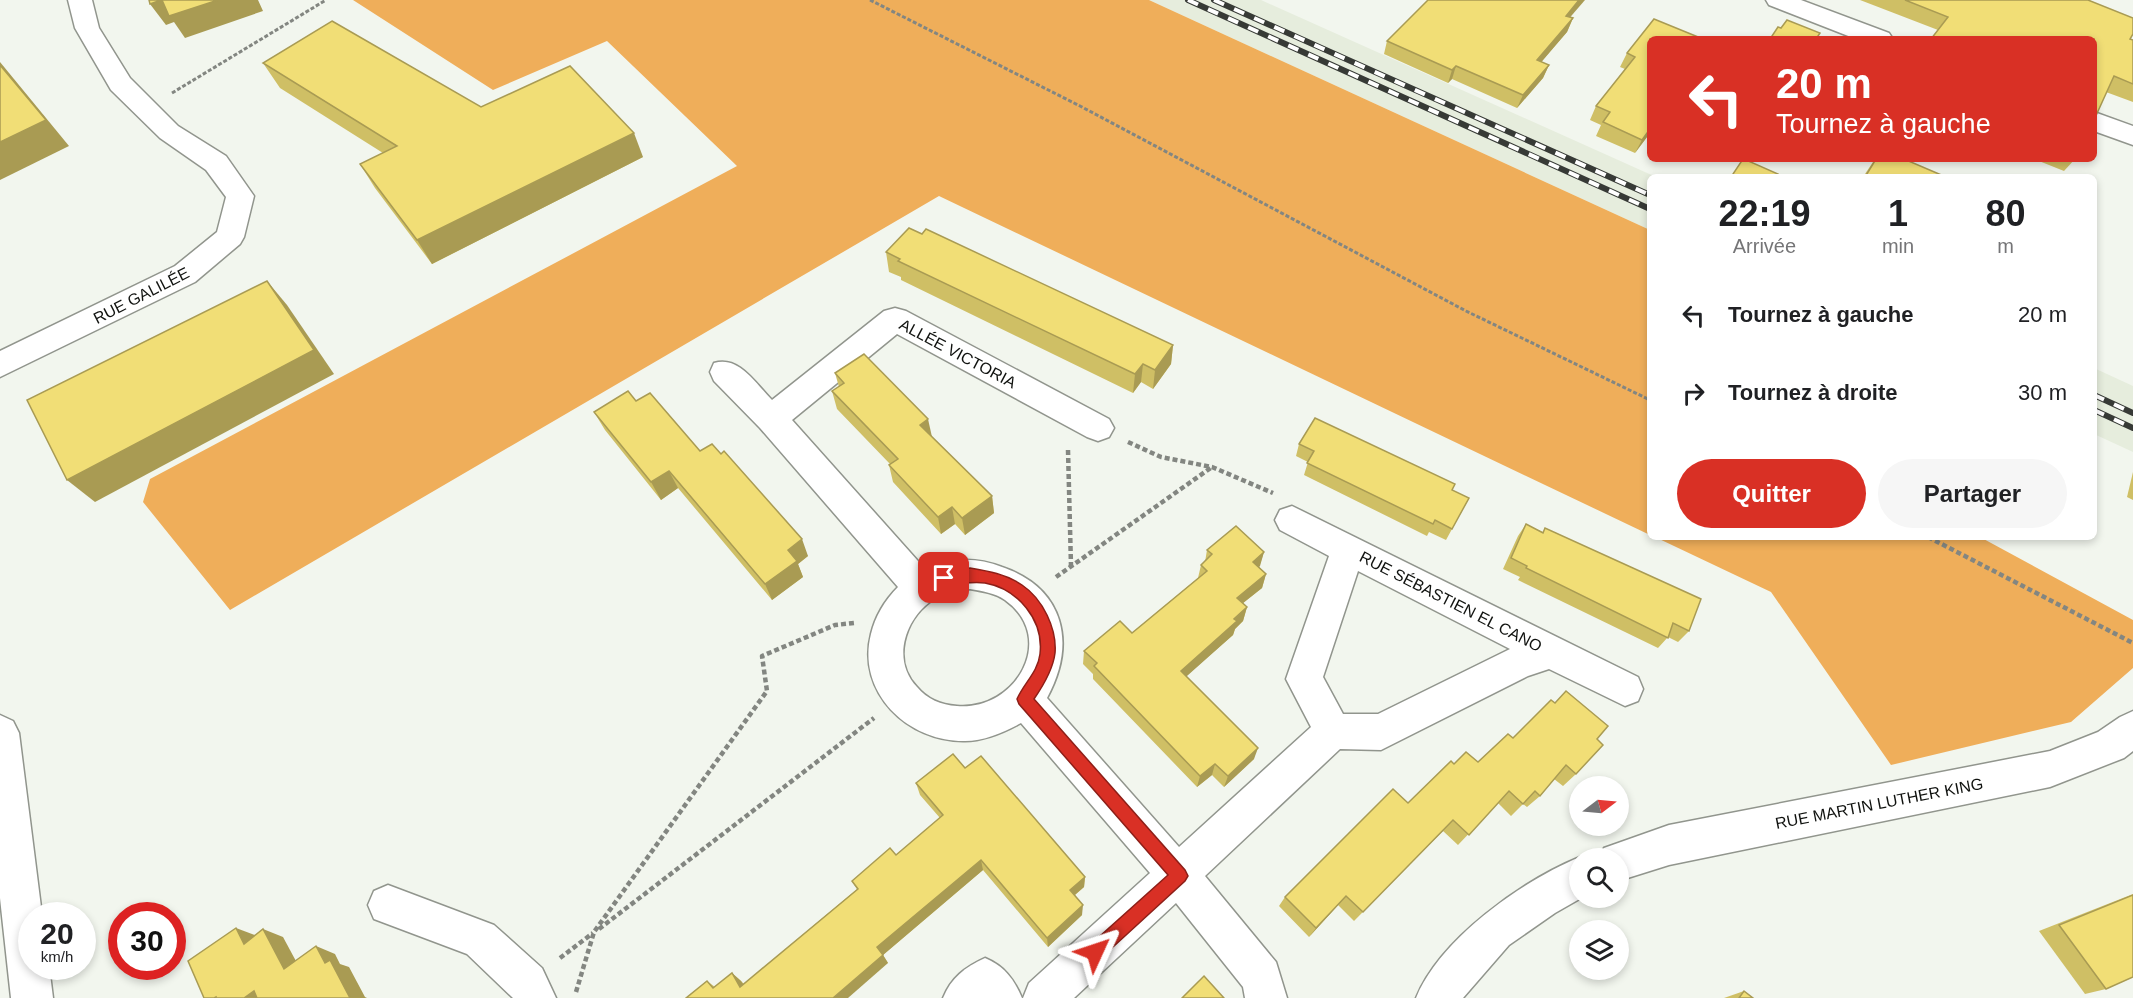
<!DOCTYPE html>
<html lang="fr">
<meta charset="utf-8">
<style>
:root{--surface:#fff;--page:#f6f6f6;--text:#202124;--muted:#757577;--accent:#d93025}
body{margin:0;font-family:Helvetica,sans-serif;background:var(--page);color:var(--text);height:100vh;display:flex;flex-direction:column;font-size:22px;white-space:nowrap}
*{box-sizing:border-box;margin:0}
p{font-size:20px;color:var(--muted)}
.icon{flex:none;width:33px;height:33px;fill:none;stroke:currentColor;stroke-width:2;stroke-linecap:round;stroke-linejoin:round}
.map{position:relative;flex:1;overflow:hidden}
.side{position:absolute;left:1647px;top:174px;width:450px;height:366px;display:flex;flex-direction:column;background:var(--surface);border-radius:9px;box-shadow:0 3px 9px #0003}
.side>*{flex:none}
.banner{position:absolute;left:1647px;top:36px;width:450px;height:126px;border-radius:9px;box-shadow:0 3px 9px #0003;background:#d93025;color:#fff;overflow:hidden}
.needle{width:39px;rotate:74deg}
.tools{position:absolute;left:1569px;top:776px;display:grid;gap:12px}
.tools a{display:grid;place-items:center;width:60px;height:60px;border-radius:50%;background:var(--surface);box-shadow:0 3px 9px #0003;font-size:30px}
.speed{position:absolute;left:18px;top:902px;display:flex;gap:12px;font-size:30px;font-weight:700;text-align:center}
.speed>*{display:grid;place-content:center;width:78px;height:78px;border-radius:50%;background:var(--surface);box-shadow:0 3px 9px #0003;line-height:1}
.speed small{font-size:15px;font-weight:400}
.speed .limit{border:9px solid #d22;background:#fff;color:#111}
.pin{position:absolute;display:grid;place-items:center;width:51px;height:51px;color:#fff;margin:-26px;border-radius:12px;box-shadow:0 3px 9px #0006}
.me{position:absolute;width:66px;margin:-33px;rotate:48deg;stroke-linejoin:round;filter:drop-shadow(0 0 4px #0008)}
.turn{display:flex;align-items:center;gap:21px;height:126px;padding:0 30px;font-size:27px}
.turn .icon{width:78px;height:78px;stroke-width:2.5}
.turn b{display:block;font-size:42px;line-height:51px}
.eta{display:flex;justify-content:space-evenly;align-items:center;height:102px;text-align:center}
.eta b{font-size:36px;font-weight:800;line-height:42px}
.button{display:flex;gap:12px;margin-top:auto;padding:12px 30px}
.button a{flex:1;height:69px;border-radius:36px;background:var(--accent);color:#fff;font-size:24px;font-weight:800;line-height:69px;text-align:center}
.button a+a{background:var(--page);color:var(--text)}
ul{padding:0;list-style:none}
li{display:flex;align-items:center;gap:18px;height:78px;padding:0 30px}
li div{flex:1}
li b{display:block;font-size:22px}
li em{font-style:normal}
.map>svg:first-child{display:block}
.built{fill:#e6eddd}
.forest{fill:#efae5a}
.lines{fill:none;stroke-linecap:round;stroke-linejoin:round}
.street-casing{stroke:#91958d;stroke-width:3}
.secondary-casing{stroke:#91958d;stroke-width:3}
.path-far1{stroke:#838681;stroke-width:3;stroke-dasharray:4 2;stroke-linecap:butt}
.path{stroke:#838681;stroke-width:4.5;stroke-dasharray:5 3;stroke-linecap:butt}
.street{fill:#fff;fill-rule:evenodd}
.secondary{fill:#fff;fill-rule:evenodd}
.rail-casing{stroke:#373a36;stroke-width:6}
.rail{stroke:#fff;stroke-width:4;stroke-dasharray:11;stroke-linecap:butt}
.wall{fill:#cfbf65}
.shaded-wall{fill:#a99b53}
.building{fill:#f1de76;stroke:#a99b53;stroke-width:1.5}
.route{fill:#d93025;stroke:#8d1f18;stroke-width:1.5}
.labels{text-anchor:middle;stroke-width:4.5;stroke-linejoin:round;paint-order:stroke}
.street-label{font-size:16px;fill:#10120f;stroke:#fff}
</style>
<div class="map">
<svg width="2133" height="998" viewBox="0 0 2133 998">
<rect width="100%" height="100%" fill="#f2f6ee"/>
<g class="built">
<polygon points="1149,0 1261,0 1656,177 1650,177 1650,230"/>
<polygon points="2094,368 2133,386 2133,452 2094,434"/>
</g>
<g class="forest">
<polygon points="353,0 1149,0 1650,230 1650,535 939,196 230,610 143,502 150,479 737,166 607,41 493,90"/>
<polygon points="1655,537 1980,537 2133,620 2133,668 2071,722 1891,765 1771,592"/>
</g>
<g class="lines">
<g class="street-casing">
<g id="street">
<polygon points="68,0 92,0 99,28 130,78 178,126 226,156 254,196 244,237 240,244 195,282 0,377 0,351 175,266 217,232 226,197 206,170 160,138 111,90 75,28"/>
<polygon points="1766,0 1801,0 1889,33 1893,39 1856,39 1769,5"/>
<polygon points="2094,112 2133,126 2133,145 2094,131"/>
<path d="M895,308L906,311L1109,419L1114,428L1109,437L1098,441L1087,437L897,334L792,420L926,570C951,557 976,557 1002,567C1064,588 1077,643 1047,698L1179,847L1311,727L1286,679L1329,556L1280,530L1275,520L1280,510L1292,506L1638,677L1643,689L1638,701L1625,706L1549,669L1528,676L1381,750L1340,749L1205,876L1276,962L1287,998H1245L1243,987L1176,903L1074,998H1023L1029,983L1150,873L1021,723C1005,732 984,741 965,741C908,742 856,692 871,634C875,617 885,600 898,587L760,428L714,381L710,372L714,363C739,355 756,384 772,400L884,311ZM1358,571L1510,649L1378,714H1343L1323,677ZM970,589C982,591 995,593 1005,600C1058,638 1016,711 957,706C941,705 927,699 917,687C892,661 904,621 931,601C943,592 956,590 970,589Z"/>
<polygon points="2133,711 2133,751 2124,758 2050,787 1669,865 1618,881 1618,858 1600,858 1604,848 1669,825 2050,751 2098,732 2120,717"/>
<path d="M1580,857L1582,858H1580V897H1583L1555,913L1509,945L1463,998H1416C1440,939 1522,881 1580,857Z"/>
<polygon points="388,885 494,925 542,968 556,998 513,998 467,954 374,919 368,905 374,891"/>
<path d="M985,958C1004,966 1014,979 1022,998H943C951,978 965,967 985,958Z"/>
</g>
</g>
<g class="secondary-casing">
<polygon id="secondary" points="0,715 13,721 19,733 42,915 32,915 32,966 49,966 53,998 11,998 0,898"/>
</g>
<g class="path-far1">
<polyline points="870,0 1080,106 1466,311 1650,400"/>
<polyline points="172,93 326,0"/>
</g>
<g class="path">
<polyline points="1128,442 1161,457 1212,467 1273,493"/>
<polyline points="1068,450 1071,566"/>
<polyline points="1928,537 2133,643"/>
<polyline points="1056,577 1212,467"/>
<polyline points="599,929 874,718"/>
<polyline points="560,958 593,933"/>
<polyline points="576,992 594,932 767,691 762,656 835,625 854,623"/>
</g>
<use href="#street" class="street"/>
<use href="#secondary" class="secondary"/>
<g class="rail-casing">
<g id="rail">
<polyline points="1188,0 1650,209"/>
<polyline points="1214,0 1650,195"/>
<polyline points="2094,395 2133,413"/>
<polyline points="2094,410 2133,428"/>
</g>
</g>
<use href="#rail" class="rail"/>
</g>
<g class="wall">
<polygon points="1860,0 2088,0 2130,39 2133,40 2133,102 1938,30"/>
<polygon points="1570,17 1573,18 1567,32 1541,62 1549,65 1543,78 1517,108 1452,79 1448,83 1384,54 1387,41"/>
<polygon points="1650,39 1650,133 1635,153 1596,136 1601,125 1590,120 1596,106 1625,69 1620,67 1627,53"/>
<polygon points="263,63 481,107 643,157 432,264 375,188 360,164 383,153 280,88"/>
<polygon points="1875,159 1904,159 1946,177 1863,177"/>
<polygon points="2034,159 2075,159 2064,171"/>
<polygon points="922,234 1173,345 1171,364 1153,389 1141,382 1133,393 901,280 901,277 889,272 886,252"/>
<polygon points="835,373 931,436 992,496 994,513 965,535 955,524 941,534 893,482 889,465 890,464 837,409 832,391 839,387"/>
<polygon points="636,401 700,451 808,556 798,564 803,577 772,600 678,488 661,500 605,430 594,412"/>
<polygon points="1299,444 1452,490 1469,498 1446,540 1429,532 1427,536 1304,475 1308,462 1296,456"/>
<polygon points="2133,472 2133,500 2127,497"/>
<polygon points="1526,524 1543,532 1545,528 1689,631 1678,642 1668,637 1658,648 1518,580 1520,577 1503,569 1518,536"/>
<polygon points="1207,550 1264,552 1259,567 1266,574 1262,588 1243,603 1247,607 1243,621 1235,629 1233,635 1186,676 1254,759 1224,787 1212,775 1197,787 1093,679 1093,674 1083,664 1084,651 1132,633 1198,578 1201,565 1205,562"/>
<polygon points="1513,738 1597,739 1576,774 1563,786 1554,779 1540,796 1527,807 1523,804 1511,816 1498,803 1458,845 1443,831 1354,921 1338,905 1309,937 1279,906 1285,897 1408,803 1454,764 1478,762"/>
<polygon points="965,768 1085,877 1084,887 1075,895 1082,915 1048,947 983,870 883,955 888,963 686,998 707,981 715,987 732,973 741,981 744,984 857,889 852,881 896,855 940,818 920,795 916,783"/>
<polygon points="2133,894 2133,977 2106,989 2085,994 2039,931"/>
<polygon points="1744,991 1753,998 1724,998"/>
</g>
<g class="shaded-wall">
<polygon points="161,0 258,0 263,11 185,38 174,22 166,25 150,4"/>
<polygon points="1579,0 1585,0 1560,29 1566,16"/>
<polygon points="1573,18 1567,32 1532,73 1537,60"/>
<polygon points="0,62 69,146 0,180"/>
<polygon points="1549,65 1543,78 1517,108 1523,95"/>
<polygon points="1456,66 1452,79 1448,83 1452,70"/>
<polygon points="1650,129 1650,133 1635,153 1642,140"/>
<polygon points="634,133 643,157 432,264 417,240"/>
<polygon points="267,281 287,305 334,374 95,502 67,480"/>
<polygon points="1173,345 1171,364 1153,389 1155,370"/>
<polygon points="1143,364 1141,382 1133,393 1135,374"/>
<polygon points="928,419 932,437 920,425"/>
<polygon points="669,471 678,488 661,500 651,482"/>
<polygon points="992,496 994,513 965,535 962,518"/>
<polygon points="952,507 955,524 941,534 938,517"/>
<polygon points="802,539 808,556 798,564 803,577 772,600 765,584 788,550"/>
<polygon points="1264,552 1260,566 1249,577 1253,562"/>
<polygon points="1266,574 1262,588 1233,611 1237,598"/>
<polygon points="1247,607 1243,621 1235,629 1233,635 1178,684 1181,671"/>
<polygon points="1258,748 1254,759 1224,787 1228,776"/>
<polygon points="1215,764 1212,775 1197,787 1200,776"/>
<polygon points="981,860 983,870 883,955 877,947"/>
<polygon points="1085,877 1084,887 1070,899 1070,890"/>
<polygon points="1346,896 1338,905 1309,937 1316,928"/>
<polygon points="1083,905 1082,915 1048,947 1047,938"/>
<polygon points="236,928 257,936 244,944"/>
<polygon points="263,929 283,937 304,976 284,969"/>
<polygon points="316,946 335,954 340,964 349,967 365,997 367,998 350,998 325,963"/>
<polygon points="883,955 888,963 848,998 833,998"/>
<polygon points="732,973 741,981 750,994 740,987"/>
<polygon points="254,991 274,998 244,998"/>
</g>
<g class="building">
<polygon points="149,0 161,0 150,4"/>
<polygon points="162,0 218,0 169,16"/>
<polygon points="1428,0 1579,0 1566,16 1573,18 1537,60 1549,65 1523,95 1456,66 1452,70 1387,41"/>
<polygon points="1905,0 2088,0 2133,18 2133,34 2130,39 2133,40 2133,84 2114,76 2094,120 2094,39 1931,39 1948,17"/>
<polygon points="1654,19 1703,39 1650,39 1650,129 1642,140 1603,122 1610,112 1596,106 1635,57 1627,53"/>
<polygon points="1787,20 1820,33 1816,39 1770,39 1778,27 1781,28"/>
<polygon points="332,21 481,107 570,66 634,133 417,240 360,164 397,146 263,63"/>
<polygon points="0,65 46,120 0,142"/>
<polygon points="1743,159 1744,159 1778,174 1776,177 1731,177"/>
<polygon points="1876,159 1904,159 1946,177 1865,177"/>
<polygon points="909,228 922,234 926,229 1173,345 1155,370 1143,364 1135,374 898,261 900,259 886,252"/>
<polygon points="267,281 314,350 67,480 27,400"/>
<polygon points="864,354 928,419 920,425 992,496 962,518 952,507 938,517 889,465 898,459 832,391 844,383 835,373"/>
<polygon points="628,391 636,401 650,393 700,451 712,444 721,454 724,451 802,539 788,550 797,561 765,584 669,471 651,482 594,412"/>
<polygon points="1315,418 1455,484 1452,490 1469,498 1452,529 1435,520 1433,524 1307,463 1314,451 1299,444"/>
<polygon points="1526,524 1543,533 1545,528 1701,599 1689,631 1673,623 1668,638 1526,568 1527,566 1511,558"/>
<polygon points="1236,526 1264,552 1253,562 1266,574 1237,598 1247,607 1234,619 1237,621 1181,671 1258,748 1228,776 1215,764 1200,776 1094,666 1097,663 1084,651 1120,621 1132,633 1207,571 1201,565 1212,554 1207,550"/>
<polygon points="1566,691 1608,726 1597,739 1603,745 1576,774 1566,765 1540,796 1535,791 1523,804 1509,791 1469,835 1453,820 1363,912 1346,896 1316,928 1285,897 1393,789 1408,803 1451,761 1454,764 1466,752 1478,762 1508,734 1513,738 1551,700 1555,703"/>
<polygon points="953,754 965,768 981,756 1085,877 1070,890 1083,905 1047,938 981,860 877,947 883,955 833,998 686,998 707,981 713,988 732,973 740,987 858,889 852,881 890,848 896,855 943,815 916,783"/>
<polygon points="2133,895 2133,977 2106,989 2059,925"/>
<polygon points="236,928 244,944 263,929 284,969 316,946 325,963 330,960 350,998 257,998 254,991 244,998 216,998 216,997 214,998 204,998 188,961"/>
<polygon points="1204,976 1224,998 1182,998"/>
<polygon points="1744,991 1753,998 1739,998"/>
</g>
<path class="route" d="M970,568C988,571 1006,574 1022,585C1043,599 1057,629 1055,653C1053,670 1043,686 1034,699L1185,870L1188,876L1185,881L1101,958L1095,961L1089,958L1087,952L1089,946L1168,875L1019,704L1017,699C1024,683 1038,672 1040,654C1044,620 1018,589 985,583C970,581 949,586 939,582L937,578L939,573Z"/>
<g class="labels">
<g class="street-label">
<text transform="translate(141 295) rotate(-27)" y="6">RUE GALILÉE</text>
<text transform="translate(958 353) rotate(28)" y="6">ALLÉE VICTORIA</text>
<text transform="translate(1451 601) rotate(27)" y="6">RUE SÉBASTIEN EL CANO</text>
<text transform="translate(1879 803) rotate(-11)" y="6">RUE MARTIN LUTHER KING</text>
</g>
</g>
</svg>
<div class="tools">
<a><svg class="needle" viewBox="-14 -14 28 28"><path d="M0-13l5 13h-10z" fill="#e53935"/><path d="M0 13l5-13h-10z" fill="#757577"/></svg></a>
<a><svg class="icon" aria-label="search" viewBox="0 0 24 24"><circle cx="10" cy="10" r="6"/><path d="M15 15l6 6"/></svg></a>
<a><svg class="icon" aria-label="layers" viewBox="0 0 24 24"><path d="M12 4l9 5-9 5-9-5zM3 14l9 5 9-5"/></svg></a>
</div>
<div class="speed"><div>20<small>km/h</small></div><div class="limit">30</div></div>
<div class="pin" style="left:944px;top:578px;background:#d93025"><svg class="icon" aria-label="arrive" viewBox="0 0 24 24"><path d="M6 21V4h12l-3 4 3 4H6"/></svg></div>
<svg class="me" style="left:1095px;top:952px" viewBox="-20 -20 40 40"><path d="M0-17L14 15 0 8-14 15z" fill="#d93025" stroke="#fff" stroke-width="4"/></svg>
<div class="banner">
<div class="turn"><svg class="icon" aria-label="left" viewBox="0 0 24 24"><path d="M17 20v-9H6M10 6l-5 5 5 5"/></svg><div><b>20 m</b>Tournez à gauche</div></div>
</div>
<section class="side">
<div class="eta">
<div><b>22:19</b><p>Arrivée</p></div>
<div><b>1</b><p>min</p></div>
<div><b>80</b><p>m</p></div>
</div>
<ul>
<li><svg class="icon" aria-label="left" viewBox="0 0 24 24"><path d="M17 20v-9H6M10 6l-5 5 5 5"/></svg><div><b>Tournez à gauche</b></div><em>20 m</em></li>
<li><svg class="icon" aria-label="right" viewBox="0 0 24 24"><path d="M7 20v-9h11M14 6l5 5-5 5"/></svg><div><b>Tournez à droite</b></div><em>30 m</em></li>
</ul>
<div class="button"><a>Quitter</a><a>Partager</a></div>
</section>
</div>
